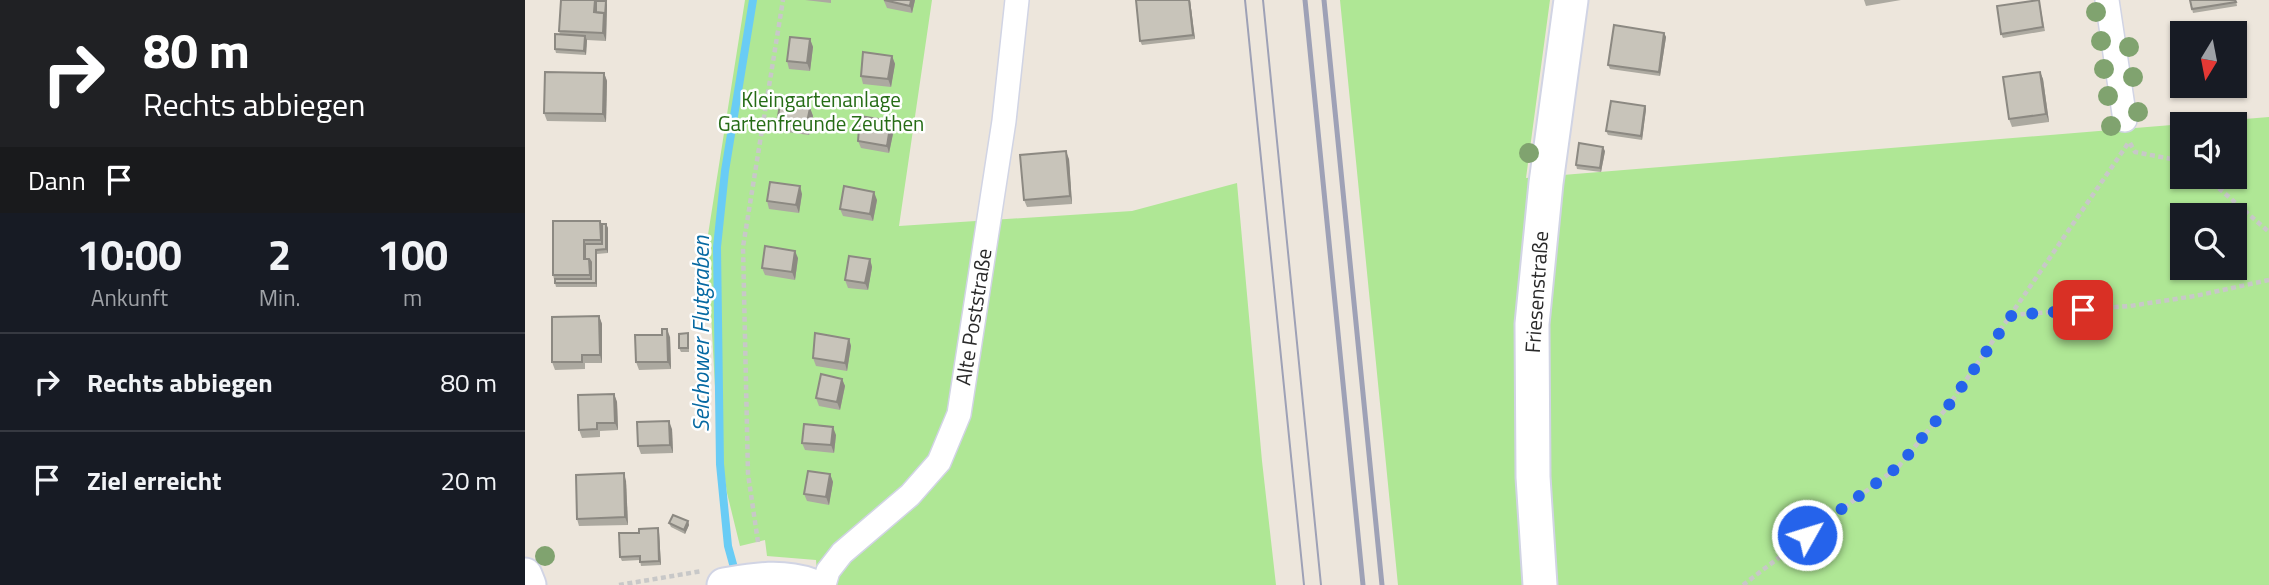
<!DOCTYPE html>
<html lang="de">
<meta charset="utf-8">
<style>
:root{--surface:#171b24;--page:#20242c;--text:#f1f3f6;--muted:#9ea1a6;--line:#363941}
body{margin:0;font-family:"Titillium Web",sans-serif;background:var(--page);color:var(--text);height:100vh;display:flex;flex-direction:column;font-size:26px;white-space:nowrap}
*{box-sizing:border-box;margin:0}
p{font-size:23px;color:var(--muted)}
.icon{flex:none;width:38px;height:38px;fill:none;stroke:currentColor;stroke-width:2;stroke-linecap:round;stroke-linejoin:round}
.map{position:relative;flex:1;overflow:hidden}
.drawer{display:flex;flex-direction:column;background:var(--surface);width:525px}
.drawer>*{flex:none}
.banner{background:#202124;color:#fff;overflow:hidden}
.needle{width:46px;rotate:190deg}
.buttons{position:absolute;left:1645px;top:21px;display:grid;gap:14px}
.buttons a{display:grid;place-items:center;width:77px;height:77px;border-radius:0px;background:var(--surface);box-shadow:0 2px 5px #0004;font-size:35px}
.pin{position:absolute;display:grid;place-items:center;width:60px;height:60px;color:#fff;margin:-30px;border-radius:14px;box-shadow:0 4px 10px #0006}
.me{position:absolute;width:77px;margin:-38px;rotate:51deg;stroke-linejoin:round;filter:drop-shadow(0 0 5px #0008)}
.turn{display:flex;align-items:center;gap:24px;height:147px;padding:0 28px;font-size:32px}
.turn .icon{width:91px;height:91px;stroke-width:2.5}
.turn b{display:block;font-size:49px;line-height:60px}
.then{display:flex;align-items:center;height:66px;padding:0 28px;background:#0003;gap:14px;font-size:26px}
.eta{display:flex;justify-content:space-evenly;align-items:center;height:119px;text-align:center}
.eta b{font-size:42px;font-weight:700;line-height:49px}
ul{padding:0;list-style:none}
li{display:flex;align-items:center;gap:21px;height:98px;padding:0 28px;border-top:2px solid var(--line)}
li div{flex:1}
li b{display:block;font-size:26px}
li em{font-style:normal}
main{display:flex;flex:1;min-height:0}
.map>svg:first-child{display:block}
.green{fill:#afe795;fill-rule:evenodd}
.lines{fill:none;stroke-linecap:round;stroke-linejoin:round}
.stream{stroke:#69ccf5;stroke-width:8}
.street-casing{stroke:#d1d4e4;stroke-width:26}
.secondary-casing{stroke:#d1d4e4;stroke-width:37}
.path{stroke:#c8c8c8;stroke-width:4.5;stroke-dasharray:5 3.5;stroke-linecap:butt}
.street{stroke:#fff;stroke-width:23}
.secondary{stroke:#fff;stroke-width:33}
.tram{stroke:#9ea1b6;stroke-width:2}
.rail{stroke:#9ea1b6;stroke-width:5}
.tree{fill:#80a36f}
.wall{fill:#aca9a0}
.shaded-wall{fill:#8c8982}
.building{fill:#c8c4ba;stroke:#8c8982;stroke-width:2}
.route{stroke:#2563eb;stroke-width:12;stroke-dasharray:0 21.6}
.labels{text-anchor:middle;stroke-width:5;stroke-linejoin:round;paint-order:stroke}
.park-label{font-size:21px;fill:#266c16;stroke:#fff}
.street-label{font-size:21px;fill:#2a2a2a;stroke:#fff}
.water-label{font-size:23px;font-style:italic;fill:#0669a2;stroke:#fff}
</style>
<main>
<section class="drawer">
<div class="banner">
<div class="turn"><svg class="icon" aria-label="right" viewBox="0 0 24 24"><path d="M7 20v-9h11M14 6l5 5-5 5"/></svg><div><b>80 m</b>Rechts abbiegen</div></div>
<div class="then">Dann<svg class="icon" aria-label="arrive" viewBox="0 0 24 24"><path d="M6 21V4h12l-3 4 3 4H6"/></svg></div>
</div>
<div class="eta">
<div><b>10:00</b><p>Ankunft</p></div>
<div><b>2</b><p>Min.</p></div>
<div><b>100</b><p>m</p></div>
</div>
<ul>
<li><svg class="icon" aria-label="right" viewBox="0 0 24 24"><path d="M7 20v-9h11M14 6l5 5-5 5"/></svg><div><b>Rechts abbiegen</b></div><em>80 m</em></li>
<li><svg class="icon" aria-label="arrive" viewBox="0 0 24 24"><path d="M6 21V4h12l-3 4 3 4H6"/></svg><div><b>Ziel erreicht</b></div><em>20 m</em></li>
</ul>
</section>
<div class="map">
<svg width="1744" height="585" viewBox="0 0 1744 585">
<rect width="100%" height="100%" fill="#ede6dc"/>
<g class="green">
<polygon points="220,0 407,0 374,226 607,211 712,183 737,461 751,585 293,585 291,560 242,556 240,540 215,546 202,493 192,423 182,241"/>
<path d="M815,0H1025L1001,178L1744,117V585H873ZM1657,124H1710V177H1657ZM1657,215H1710V268H1657Z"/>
</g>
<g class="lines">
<polyline class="stream" points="211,575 203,546 195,464 192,247 200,171 228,0"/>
<g class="street-casing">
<g id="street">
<polyline points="1582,0 1600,120"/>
<polyline points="299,585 303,571 317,553 385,495 414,462 434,414 479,121 492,0"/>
</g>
</g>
<g class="secondary-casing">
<g id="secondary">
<polyline points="0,575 4,585"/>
<path d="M199,585C229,580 256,575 285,585"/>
<polyline points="1015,585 1008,477 1007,324 1021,183 1046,0"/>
</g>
</g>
<g class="path">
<polyline points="1605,143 1610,152 1657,161"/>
<polyline points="1681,177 1744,232"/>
<polyline points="1487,315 1605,306 1670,296 1744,280"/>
<polyline points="233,542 223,474 218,247 258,0"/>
<polyline points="94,585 177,571"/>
<polyline points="1218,585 1374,466 1424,405 1604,142"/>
</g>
<use href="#street" class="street"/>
<use href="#secondary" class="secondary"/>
<g class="tram">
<polyline points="720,0 779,585"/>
<polyline points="738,0 796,585"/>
</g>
<g class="rail">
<polyline points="780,0 838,585"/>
<polyline points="799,0 857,585"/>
</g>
</g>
<g class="tree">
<circle cx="1571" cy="12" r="10"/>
<circle cx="1576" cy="41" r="10"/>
<circle cx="1604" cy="47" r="10"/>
<circle cx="1579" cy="69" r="10"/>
<circle cx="1608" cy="77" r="10"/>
<circle cx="1583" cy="96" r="10"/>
<circle cx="1613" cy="112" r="10"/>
<circle cx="1586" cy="126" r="10"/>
<circle cx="1004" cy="153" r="10"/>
<circle cx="20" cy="556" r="10"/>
</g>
<g class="wall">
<polygon points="280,0 306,0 306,3"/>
<polygon points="390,0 387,13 362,8 359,1"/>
<polygon points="611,0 665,0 670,39 617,45 615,41"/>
<polygon points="1339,0 1376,0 1341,6"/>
<polygon points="1514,0 1520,31 1478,38 1476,34"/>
<polygon points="1711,0 1712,6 1668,13 1667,9"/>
<polygon points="73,1 81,1 82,5 81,41 62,40 61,55 31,53 30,49 35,35 34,31"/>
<polygon points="1139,33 1141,37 1135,76 1085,69 1083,65"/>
<polygon points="285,39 288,47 285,71 264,69 262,61"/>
<polygon points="367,56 370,64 366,87 338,84 336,76"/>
<polygon points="1515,72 1518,79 1524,122 1487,127 1484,119"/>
<polygon points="79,73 82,81 81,122 22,121 19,113"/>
<polygon points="1120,106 1121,109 1117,140 1083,135 1081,131"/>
<polygon points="285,108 288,116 284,135 254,131 252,123"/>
<polygon points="366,121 369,129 364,153 336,148 333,141"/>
<polygon points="1080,151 1076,172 1052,169 1051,165"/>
<polygon points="544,159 547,204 502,207 499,200"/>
<polygon points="277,194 274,213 244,209 242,201"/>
<polygon points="352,200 348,221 318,216 315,209"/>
<polygon points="28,221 81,224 83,228 83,253 72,254 72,287 31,287 28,275"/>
<polygon points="273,258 270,280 240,275 237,268"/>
<polygon points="345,259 347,267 343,290 323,288 320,280"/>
<polygon points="74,316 77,324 77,363 60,363 60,369 30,370 27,362"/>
<polygon points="163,333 164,337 164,352 156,352 154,348"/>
<polygon points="145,337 146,369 114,370 111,362"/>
<polygon points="324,339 326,346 322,371 291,366 288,358"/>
<polygon points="317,379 320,386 315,410 294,406 291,398"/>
<polygon points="89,394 92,402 93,430 75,431 75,437 57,438 54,430"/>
<polygon points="147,429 148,453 116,454 113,446"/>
<polygon points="311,435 309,453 280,450 277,443"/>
<polygon points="305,474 308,482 304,505 282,501 279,494"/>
<polygon points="101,481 103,525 54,526 52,519"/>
<polygon points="163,521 164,525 160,534 146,527 144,523"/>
<polygon points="134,532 136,565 116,566 115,560 97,561 95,557"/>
</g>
<g class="shaded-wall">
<polygon points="386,0 390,0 387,13 385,6"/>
<polygon points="664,0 665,0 670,39 668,35"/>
<polygon points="81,1 82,5 81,41 78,33 79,13"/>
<polygon points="1139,33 1141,37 1135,76 1134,72"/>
<polygon points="60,36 62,40 61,55 59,51"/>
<polygon points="285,39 288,47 285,71 282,63"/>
<polygon points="367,56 370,64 366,87 363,79"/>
<polygon points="1515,72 1518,79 1524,122 1521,114"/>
<polygon points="79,73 82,81 81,122 78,114"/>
<polygon points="1120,106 1121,109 1117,140 1116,136"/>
<polygon points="285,108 288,116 284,135 281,127"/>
<polygon points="366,121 369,129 364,153 362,146"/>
<polygon points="1078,147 1080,151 1076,172 1075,168"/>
<polygon points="541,151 544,159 547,204 545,196"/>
<polygon points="275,186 277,194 274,213 271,205"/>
<polygon points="349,192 352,200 348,221 345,214"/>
<polygon points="81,224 83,228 83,253 81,249"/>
<polygon points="71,250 72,254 72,287 71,283"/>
<polygon points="270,251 273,258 270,280 267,272"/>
<polygon points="345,259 347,267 343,290 340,283"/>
<polygon points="74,316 77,324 77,363 75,355"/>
<polygon points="142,329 145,337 146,369 143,362"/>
<polygon points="324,339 326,346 322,371 320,363"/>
<polygon points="317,379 320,386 315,410 312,402"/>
<polygon points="89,394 92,402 93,430 90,423"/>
<polygon points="144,421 147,429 148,453 145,445"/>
<polygon points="308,427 311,435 309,453 306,445"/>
<polygon points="99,473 101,481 103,525 100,517"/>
<polygon points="305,474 308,482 304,505 301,497"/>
<polygon points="163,521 164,525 160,534 159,530"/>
<polygon points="133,528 134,532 136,565 134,561"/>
</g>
<g class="building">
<polygon points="36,0 70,0 69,12 79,13 78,33 34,31"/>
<polygon points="359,0 386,0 385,6"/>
<polygon points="611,0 664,0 668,35 615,41"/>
<polygon points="1514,0 1518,27 1476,34 1472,6"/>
<polygon points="1665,0 1710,0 1711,2 1667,9"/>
<polygon points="71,1 81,1 80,16 79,13 71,12"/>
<polygon points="1089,25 1139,33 1134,72 1083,65"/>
<polygon points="30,34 60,36 59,51 30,49"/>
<polygon points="265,37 285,39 282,63 262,61"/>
<polygon points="338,52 367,56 363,79 336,76"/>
<polygon points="20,72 79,73 78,114 19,113"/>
<polygon points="1515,72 1521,114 1484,119 1478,77"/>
<polygon points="1086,101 1120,106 1116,136 1081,131"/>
<polygon points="255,104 285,108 281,127 252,123"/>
<polygon points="335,116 366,121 362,146 333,141"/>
<polygon points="1054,143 1078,147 1075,168 1051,165"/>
<polygon points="541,151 545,196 499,200 495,155"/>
<polygon points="245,182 275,186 271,205 242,201"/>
<polygon points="319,186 349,192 345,214 315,209"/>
<polygon points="28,221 75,221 76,240 59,240 59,259 64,259 65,275 28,275"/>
<polygon points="77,224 81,224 81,249 71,250 71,283 30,283 30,279 66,279 66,262 64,259 60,259 60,244 77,244"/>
<polygon points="240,246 270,251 267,272 237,268"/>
<polygon points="324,256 345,259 340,283 320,280"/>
<polygon points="74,316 75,355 57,355 57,362 27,362 27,317"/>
<polygon points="137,329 142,329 143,362 111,362 110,335 137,335"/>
<polygon points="163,333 163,348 154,348 154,334"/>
<polygon points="290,333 324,339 320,363 288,358"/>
<polygon points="296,374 317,379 312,402 291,398"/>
<polygon points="89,394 90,423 72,423 72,429 54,430 53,395"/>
<polygon points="144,421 145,445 113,446 112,422"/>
<polygon points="279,424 308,427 306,445 277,443"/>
<polygon points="283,471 305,474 301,497 279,494"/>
<polygon points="99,473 100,517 52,519 51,475"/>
<polygon points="148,515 163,521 159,530 144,523"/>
<polygon points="133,528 134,561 115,562 115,556 95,557 94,533 114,533 114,529"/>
</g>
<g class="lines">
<polyline class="route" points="1282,535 1374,466 1424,405 1487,315 1558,310"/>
</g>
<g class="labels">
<g class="park-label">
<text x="296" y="107">Kleingartenanlage<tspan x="296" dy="24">Gartenfreunde Zeuthen</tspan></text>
</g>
<g class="street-label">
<text transform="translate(1012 292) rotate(-86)" y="7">Friesenstraße</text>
<text transform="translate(449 317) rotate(-81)" y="7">Alte Poststraße</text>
</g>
<g class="water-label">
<text transform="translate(176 334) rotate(-90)" y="8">Selchower Flutgraben</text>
</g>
</g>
</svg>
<div class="buttons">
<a><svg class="needle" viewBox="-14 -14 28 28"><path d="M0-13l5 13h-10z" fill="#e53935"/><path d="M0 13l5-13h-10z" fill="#9ea1a6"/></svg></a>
<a><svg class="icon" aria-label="sound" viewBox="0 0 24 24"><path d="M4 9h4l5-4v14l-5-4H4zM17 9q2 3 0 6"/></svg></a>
<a><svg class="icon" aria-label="search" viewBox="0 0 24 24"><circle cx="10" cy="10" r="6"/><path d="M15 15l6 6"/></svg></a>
</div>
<div class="pin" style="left:1558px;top:310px;background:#d93025"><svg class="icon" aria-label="arrive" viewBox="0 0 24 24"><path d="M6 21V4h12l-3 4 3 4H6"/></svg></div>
<svg class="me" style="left:1282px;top:535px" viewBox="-20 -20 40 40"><circle r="17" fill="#2563eb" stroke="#fff" stroke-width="3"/><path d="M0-11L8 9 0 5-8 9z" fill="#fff"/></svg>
</div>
</main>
